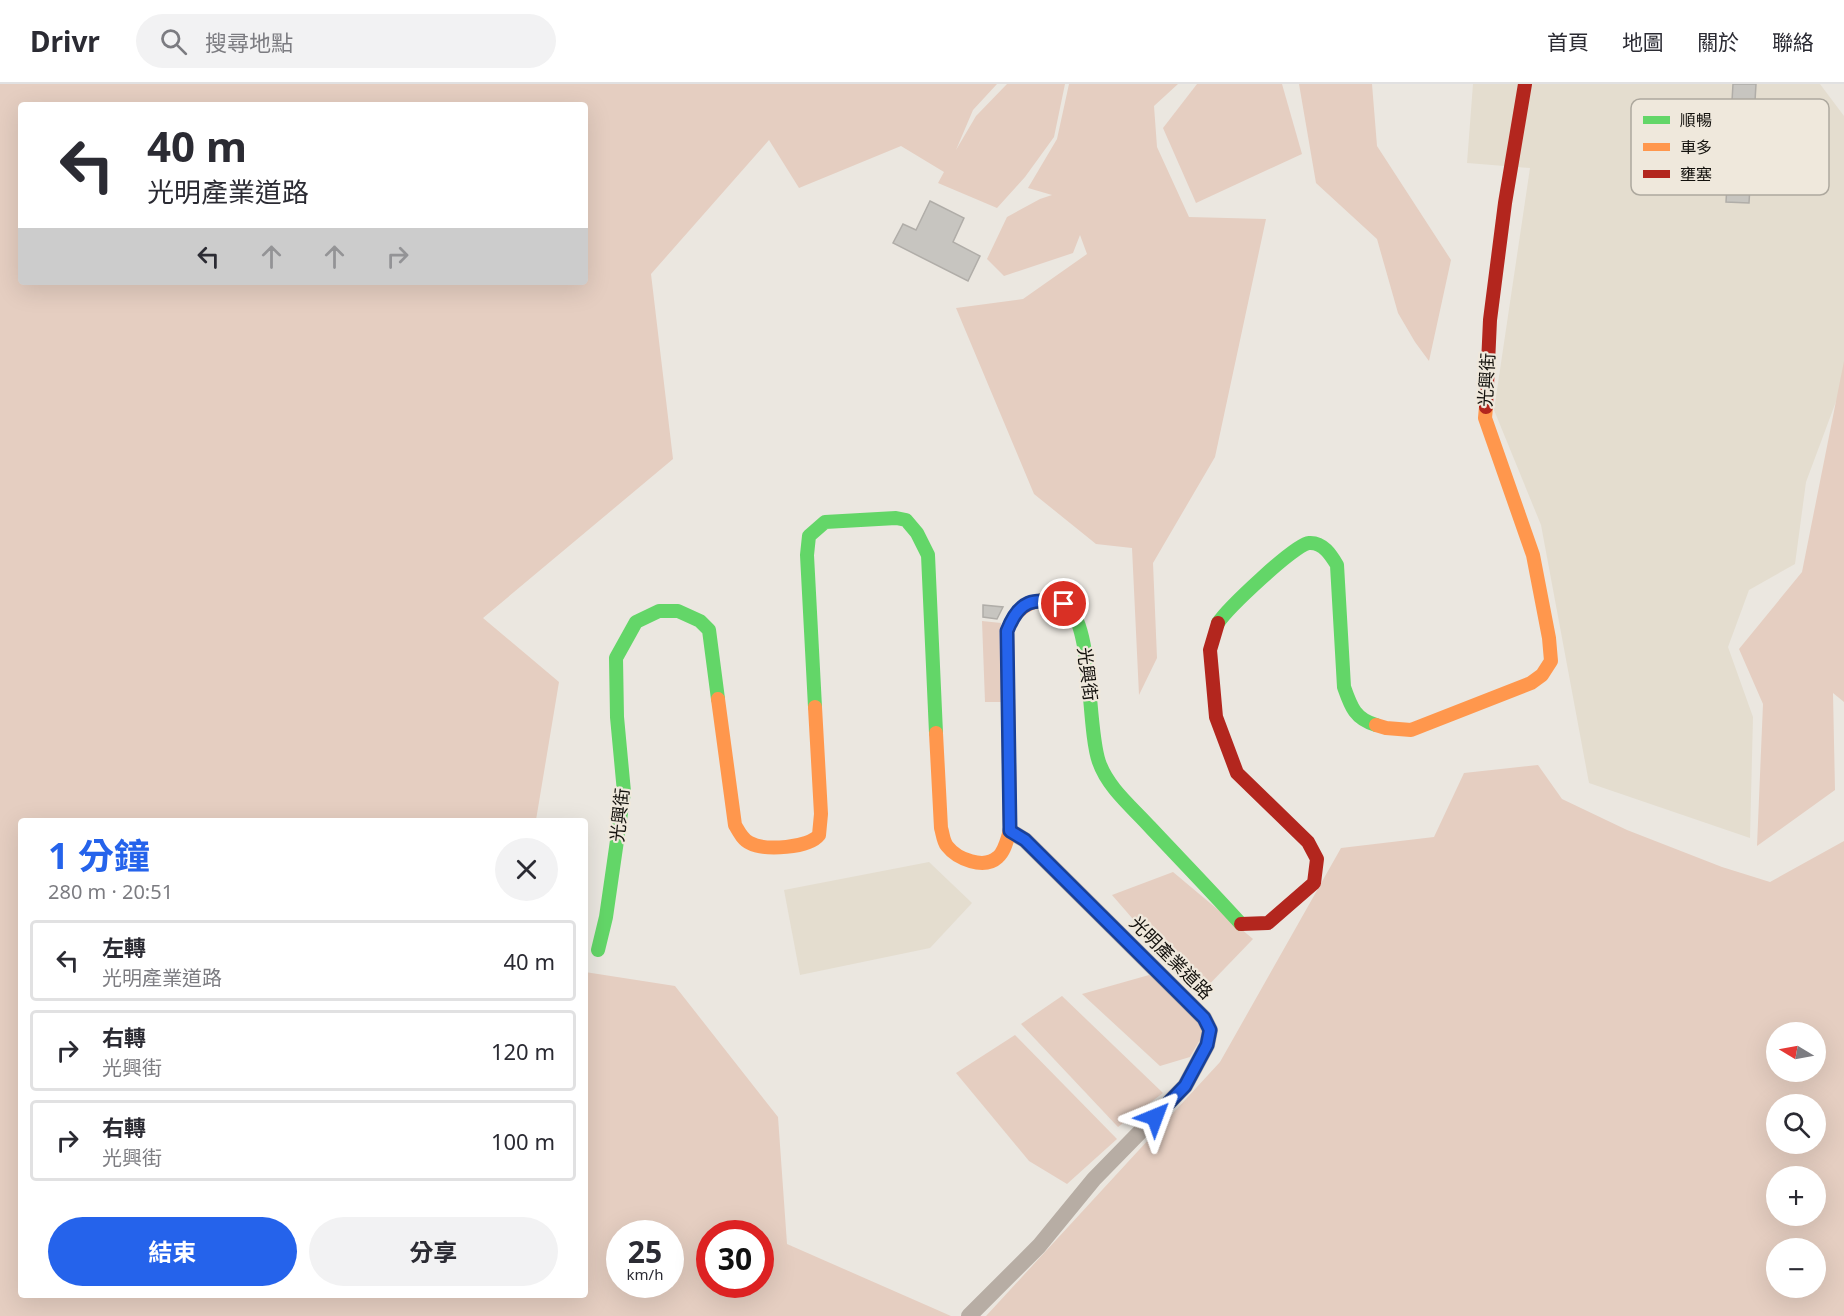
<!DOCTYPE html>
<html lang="zh-TW">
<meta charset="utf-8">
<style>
:root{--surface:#fff;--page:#f2f2f3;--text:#2b2b33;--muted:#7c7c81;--line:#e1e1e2;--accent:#2563eb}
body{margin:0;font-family:"Noto Sans","Noto Sans TC",sans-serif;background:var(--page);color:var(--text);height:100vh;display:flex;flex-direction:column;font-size:22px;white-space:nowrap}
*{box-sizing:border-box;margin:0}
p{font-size:20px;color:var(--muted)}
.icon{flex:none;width:33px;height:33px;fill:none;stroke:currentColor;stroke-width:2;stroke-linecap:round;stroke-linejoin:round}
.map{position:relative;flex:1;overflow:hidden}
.details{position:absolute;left:18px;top:734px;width:570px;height:480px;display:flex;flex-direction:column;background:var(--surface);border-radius:6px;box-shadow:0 6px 24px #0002}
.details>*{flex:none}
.guide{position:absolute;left:18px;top:18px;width:570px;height:183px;border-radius:6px;box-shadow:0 6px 24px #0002;background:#fff;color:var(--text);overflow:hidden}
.needle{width:39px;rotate:280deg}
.buttons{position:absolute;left:1766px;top:938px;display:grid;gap:12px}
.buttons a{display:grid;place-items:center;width:60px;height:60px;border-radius:50%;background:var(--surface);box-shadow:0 6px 24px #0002;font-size:30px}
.speed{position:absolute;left:606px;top:1136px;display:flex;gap:12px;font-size:30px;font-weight:700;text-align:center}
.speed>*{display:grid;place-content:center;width:78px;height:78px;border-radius:50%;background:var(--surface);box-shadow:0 6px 24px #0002;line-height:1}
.speed small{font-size:15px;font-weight:400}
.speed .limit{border:9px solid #d22;background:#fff;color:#111}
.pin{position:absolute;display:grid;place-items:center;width:51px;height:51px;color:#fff;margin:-26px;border:3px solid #fff;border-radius:50%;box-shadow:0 2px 6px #0007}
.me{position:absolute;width:66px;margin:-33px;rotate:44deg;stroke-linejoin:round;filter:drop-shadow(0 0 4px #0008)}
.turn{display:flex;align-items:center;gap:21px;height:126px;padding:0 30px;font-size:27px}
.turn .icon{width:78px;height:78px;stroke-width:2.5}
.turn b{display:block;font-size:42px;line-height:51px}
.lanes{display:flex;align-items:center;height:57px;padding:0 30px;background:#0003;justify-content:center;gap:30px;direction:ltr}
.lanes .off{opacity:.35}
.round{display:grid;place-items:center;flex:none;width:63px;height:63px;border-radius:32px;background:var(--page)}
.summary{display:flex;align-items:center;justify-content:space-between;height:102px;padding:0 30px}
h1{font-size:36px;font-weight:700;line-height:45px;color:var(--accent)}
.cta{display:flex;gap:12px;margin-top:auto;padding:12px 30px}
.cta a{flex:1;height:69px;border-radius:36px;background:var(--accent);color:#fff;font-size:24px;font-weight:700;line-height:69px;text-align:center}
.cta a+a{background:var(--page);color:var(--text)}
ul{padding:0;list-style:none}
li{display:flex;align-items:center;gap:18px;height:81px;margin:0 12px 9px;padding:0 18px;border:3px solid var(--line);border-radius:6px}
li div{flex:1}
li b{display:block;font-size:22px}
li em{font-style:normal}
header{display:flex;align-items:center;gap:36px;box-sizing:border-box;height:84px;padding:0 30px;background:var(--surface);border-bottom:2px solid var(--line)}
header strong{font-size:28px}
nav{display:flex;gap:33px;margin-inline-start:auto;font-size:21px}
.search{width:420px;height:54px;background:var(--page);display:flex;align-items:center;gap:15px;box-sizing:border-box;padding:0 21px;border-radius:33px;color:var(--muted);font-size:22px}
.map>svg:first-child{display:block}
.built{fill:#e4ddcf}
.green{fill:#e5cec1;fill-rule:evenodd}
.building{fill:#c7c5c0;stroke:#b0ada8;stroke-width:1.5}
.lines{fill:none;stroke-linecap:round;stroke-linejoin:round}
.street{stroke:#b7ada4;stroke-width:16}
.fast{stroke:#63d668;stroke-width:14}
.slow{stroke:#ff974d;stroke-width:14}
.jam{stroke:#b3261e;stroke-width:14}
.route-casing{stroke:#184099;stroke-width:15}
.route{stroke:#2563eb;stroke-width:10}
.labels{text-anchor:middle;stroke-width:4.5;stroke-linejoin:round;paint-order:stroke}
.street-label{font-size:18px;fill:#13110d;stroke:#efe8dc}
.key{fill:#efe8dc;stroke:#ada89e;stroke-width:1.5}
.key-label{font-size:16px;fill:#13110d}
</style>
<header>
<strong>Drivr</strong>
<div class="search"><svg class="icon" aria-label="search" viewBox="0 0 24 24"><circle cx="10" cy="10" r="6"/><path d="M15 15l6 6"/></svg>搜尋地點</div>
<nav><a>首頁</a><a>地圖</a><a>關於</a><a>聯絡</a></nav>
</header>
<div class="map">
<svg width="1844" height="1232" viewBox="0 0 1844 1232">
<rect width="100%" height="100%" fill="#ebe7e0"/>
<g class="built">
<polygon points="1473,0 1820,0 1844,32 1844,296 1806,398 1795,480 1749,506 1728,563 1753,633 1750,754 1589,699 1541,441 1494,326 1530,84 1467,79"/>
<polygon points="929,778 972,819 930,864 800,891 784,806"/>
</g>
<g class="green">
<path d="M0,0H997L973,26L956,66L976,32L1007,0H1065L1054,53L1025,93L997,124L938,99L944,88L901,62L799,104L769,56L651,190L673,375L483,534L559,598L536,736H21V1210H585V888L675,902L778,1033L787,1160L951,1232H0ZM21,21H585V198H21ZM620,1149H670V1200H620ZM710,1149H760V1200H710Z"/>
<polygon points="1069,0 1178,0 1154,22 1157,63 1189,133 1266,135 1215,373 1153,479 1157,574 1139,611 1132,464 1096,460 1034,410 956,224 1023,215 1087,170 1080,151 1073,169 1004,192 987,175 1007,133 1040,115 1052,111 1028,104 1057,55"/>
<polygon points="1197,0 1282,0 1302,70 1196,119 1163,44"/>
<polygon points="1299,0 1372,0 1377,62 1451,176 1429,277 1415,258 1398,229 1377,155 1316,99"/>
<polygon points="1844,277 1844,618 1833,609 1835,706 1757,762 1763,620 1739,565 1802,488"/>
<polygon points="982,537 1001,539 1006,618 985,618"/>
<path d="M1538,681L1562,715L1627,746L1722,783L1770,798L1844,757V1232H986L1220,978L1341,764L1434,753L1464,689ZM1776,948H1815V987H1776ZM1776,1020H1815V1059H1776ZM1776,1092H1815V1131H1776ZM1776,1164H1815V1203H1776Z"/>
<polygon points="1173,788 1253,855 1199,911 1112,811"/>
<polygon points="1149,891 1196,927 1205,947 1190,973 1160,982 1082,910"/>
<polygon points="1062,912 1163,1009 1118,1043 1021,940"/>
<polygon points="1015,951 1117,1055 1067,1100 1029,1077 956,989"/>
</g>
<g class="building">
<polygon points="1733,0 1756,0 1749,119 1726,118"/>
<polygon points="930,117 964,134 953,158 980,172 968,197 893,159 903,140 916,146"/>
<polygon points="983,521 1003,523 997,535 983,533"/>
</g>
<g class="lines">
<polyline class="street" points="969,1232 1039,1162 1094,1095 1185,1002 1207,961 1210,946 1204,934 1025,756 1010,747"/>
<g class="fast">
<path d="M1042,516C1050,516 1061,517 1068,523C1093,544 1087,644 1099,678C1108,704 1132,723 1150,743C1180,775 1211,807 1241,840"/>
<path d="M1218,539C1227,525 1295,460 1309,459C1323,458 1331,471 1337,481L1344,603C1351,623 1355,635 1376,641"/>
<polyline points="815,623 807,471 809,452 825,438 896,434 906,436 917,449 928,471 936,649"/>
<polyline points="598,866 606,833 624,708 617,633 616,574 636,538 659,527 678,527 700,537 709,546 718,615"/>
</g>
<g class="slow">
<path d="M718,615L735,741C739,748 743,756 750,759C765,767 809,764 819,751L821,730L815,623"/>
<polyline points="1376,641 1386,644 1411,646 1531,599 1542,591 1551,577 1549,554 1533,471 1485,334 1486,323"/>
<path d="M936,649L941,744C943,750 943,757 947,762C957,775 984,786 998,773C1005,767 1007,755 1010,747L1007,547C1014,529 1022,520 1042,516"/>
</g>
<g class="jam">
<polyline points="1486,323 1490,236 1505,119 1525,0"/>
<polyline points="1218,539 1210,566 1216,633 1237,689 1308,758 1317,775 1314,799 1268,839 1241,840"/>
</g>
</g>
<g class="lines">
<g class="route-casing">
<path id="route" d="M1064,520C1033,513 1019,516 1007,547L1010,747L1025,756L1188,918L1204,934L1210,946L1207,961L1185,1002L1155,1033"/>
</g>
<use href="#route" class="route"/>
</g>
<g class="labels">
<g class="street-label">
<text transform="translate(1487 296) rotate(-87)" y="6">光興街</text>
<text transform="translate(1087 590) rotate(83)" y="6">光興街</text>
<text transform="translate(620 731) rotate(-84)" y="6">光興街</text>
<text transform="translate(1171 874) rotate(45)" y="6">光明產業道路</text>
</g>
</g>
<rect x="1631" y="15" width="198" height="96" rx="9" class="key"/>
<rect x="1643" y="32" width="27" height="8" fill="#63d668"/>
<rect x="1643" y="59" width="27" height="8" fill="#ff974d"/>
<rect x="1643" y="86" width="27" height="8" fill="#b3261e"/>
<g class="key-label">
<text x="1680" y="42">順暢</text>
<text x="1680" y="69">車多</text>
<text x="1680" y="96">壅塞</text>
</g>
</svg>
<div class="buttons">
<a><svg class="needle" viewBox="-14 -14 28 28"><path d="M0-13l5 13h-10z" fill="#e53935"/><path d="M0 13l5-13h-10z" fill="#7c7c81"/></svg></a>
<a><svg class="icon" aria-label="search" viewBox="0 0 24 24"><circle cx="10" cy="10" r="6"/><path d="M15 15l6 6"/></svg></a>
<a>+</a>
<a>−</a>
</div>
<div class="speed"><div>25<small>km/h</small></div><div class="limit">30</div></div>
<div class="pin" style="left:1064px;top:520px;background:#d93025"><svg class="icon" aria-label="arrive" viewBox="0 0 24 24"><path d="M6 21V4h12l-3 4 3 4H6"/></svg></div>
<svg class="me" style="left:1155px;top:1033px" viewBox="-20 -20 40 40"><path d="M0-17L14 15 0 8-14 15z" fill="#2563eb" stroke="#fff" stroke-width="4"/></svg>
<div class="guide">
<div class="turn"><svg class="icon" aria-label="left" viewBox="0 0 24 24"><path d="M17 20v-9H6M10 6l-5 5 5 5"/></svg><div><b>40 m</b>光明產業道路</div></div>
<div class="lanes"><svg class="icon" aria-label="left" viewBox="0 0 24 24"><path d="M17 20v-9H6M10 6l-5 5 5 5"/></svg><svg class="icon off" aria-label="ahead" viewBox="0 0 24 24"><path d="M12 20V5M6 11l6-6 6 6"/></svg><svg class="icon off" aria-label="ahead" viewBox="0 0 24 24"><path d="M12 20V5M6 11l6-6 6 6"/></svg><svg class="icon off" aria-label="right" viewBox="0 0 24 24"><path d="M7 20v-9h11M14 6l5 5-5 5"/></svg></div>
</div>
<section class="details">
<div class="summary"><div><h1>1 分鐘</h1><p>280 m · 20:51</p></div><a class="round"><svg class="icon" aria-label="close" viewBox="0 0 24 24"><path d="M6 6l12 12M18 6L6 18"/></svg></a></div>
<ul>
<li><svg class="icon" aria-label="left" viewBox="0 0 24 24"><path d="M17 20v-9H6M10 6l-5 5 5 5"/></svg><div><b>左轉</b><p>光明產業道路</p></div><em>40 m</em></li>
<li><svg class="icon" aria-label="right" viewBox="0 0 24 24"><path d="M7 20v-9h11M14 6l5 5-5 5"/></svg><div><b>右轉</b><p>光興街</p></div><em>120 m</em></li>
<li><svg class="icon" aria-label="right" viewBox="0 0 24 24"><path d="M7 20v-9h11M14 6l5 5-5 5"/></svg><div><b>右轉</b><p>光興街</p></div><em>100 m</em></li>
</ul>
<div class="cta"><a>結束</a><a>分享</a></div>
</section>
</div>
